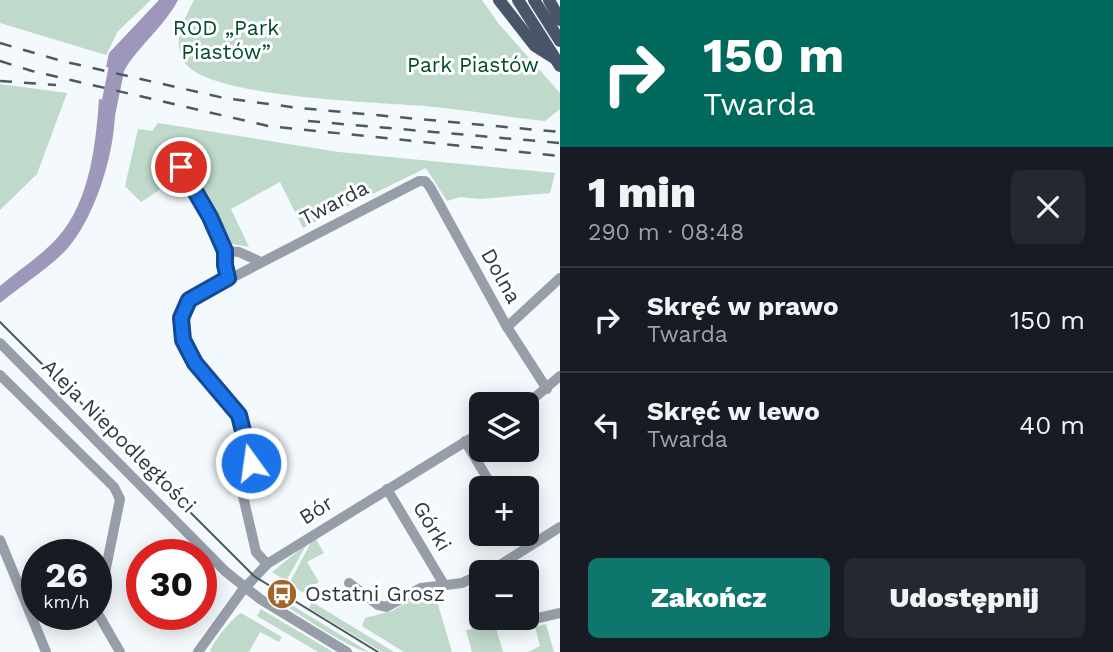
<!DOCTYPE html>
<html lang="pl">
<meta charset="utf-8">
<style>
:root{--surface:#171b24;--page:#242831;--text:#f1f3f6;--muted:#9ea1a6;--line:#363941;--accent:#0f766e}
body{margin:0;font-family:"Work Sans",sans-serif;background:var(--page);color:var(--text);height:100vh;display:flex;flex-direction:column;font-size:26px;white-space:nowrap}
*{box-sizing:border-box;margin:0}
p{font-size:23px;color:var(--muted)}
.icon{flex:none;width:38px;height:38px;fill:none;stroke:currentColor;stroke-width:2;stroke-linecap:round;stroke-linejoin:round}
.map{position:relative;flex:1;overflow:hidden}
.side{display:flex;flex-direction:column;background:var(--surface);width:553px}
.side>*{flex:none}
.banner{background:#00695c;color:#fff;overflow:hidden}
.tools{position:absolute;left:469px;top:392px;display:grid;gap:14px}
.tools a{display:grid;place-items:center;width:70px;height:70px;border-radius:10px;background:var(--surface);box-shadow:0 4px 18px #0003;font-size:35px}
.speed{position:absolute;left:21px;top:539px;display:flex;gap:14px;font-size:35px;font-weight:700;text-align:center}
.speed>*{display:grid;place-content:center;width:91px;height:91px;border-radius:50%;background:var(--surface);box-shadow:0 4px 18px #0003;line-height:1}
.speed small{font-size:18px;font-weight:400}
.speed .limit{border:10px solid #d22;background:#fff;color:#111}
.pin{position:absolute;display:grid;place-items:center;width:60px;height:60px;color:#fff;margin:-30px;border:4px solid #fff;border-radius:50%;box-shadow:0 2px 7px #0007}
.me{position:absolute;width:77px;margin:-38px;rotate:346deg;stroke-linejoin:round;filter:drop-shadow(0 0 5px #0008)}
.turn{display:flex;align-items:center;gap:24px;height:147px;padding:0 28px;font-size:32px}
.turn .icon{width:91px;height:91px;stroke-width:2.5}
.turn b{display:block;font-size:49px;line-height:60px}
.round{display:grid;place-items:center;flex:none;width:74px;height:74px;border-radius:10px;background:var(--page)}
.head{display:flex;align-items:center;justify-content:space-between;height:119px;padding:0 28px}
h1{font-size:42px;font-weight:800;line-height:52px}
.button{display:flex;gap:14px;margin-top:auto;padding:14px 28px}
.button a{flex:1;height:80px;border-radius:10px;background:var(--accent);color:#fff;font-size:28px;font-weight:800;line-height:80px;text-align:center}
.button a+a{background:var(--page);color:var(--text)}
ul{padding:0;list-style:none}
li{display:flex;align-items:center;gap:21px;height:105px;padding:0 28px;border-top:2px solid var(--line)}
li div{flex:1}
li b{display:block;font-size:26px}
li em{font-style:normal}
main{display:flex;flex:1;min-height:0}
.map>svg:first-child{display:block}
.green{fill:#bfd9cb}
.water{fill:#9d97bb}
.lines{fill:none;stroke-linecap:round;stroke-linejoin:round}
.river{stroke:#9d97bb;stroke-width:16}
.minor{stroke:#979ea9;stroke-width:10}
.major{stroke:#495568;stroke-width:12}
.tram{stroke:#4c595e;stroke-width:2}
.rail{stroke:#4c595e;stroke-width:2.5;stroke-dasharray:12 12;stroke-linecap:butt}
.route-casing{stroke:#114b97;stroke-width:18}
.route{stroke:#1a73e8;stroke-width:12}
.labels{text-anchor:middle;stroke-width:6;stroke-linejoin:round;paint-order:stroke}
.park-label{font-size:21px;fill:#004d31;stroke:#fff}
.street-label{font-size:21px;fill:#2b393f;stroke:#fff}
.poi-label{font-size:21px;fill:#2b393f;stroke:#fff;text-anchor:start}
</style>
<main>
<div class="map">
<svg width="560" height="652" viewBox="0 0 560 652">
<rect width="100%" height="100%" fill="#f3f9fc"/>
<g class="green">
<polygon points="0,0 151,0 118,31 106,55 0,23"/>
<path d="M194,0H482L498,23L560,93V109L545,121C509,117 472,111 435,107C387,102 213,99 186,64C170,44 184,20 194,0Z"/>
<polygon points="0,84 67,93 37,174 0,210"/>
<polygon points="158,123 339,152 555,173 550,193 480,199 460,197 447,201 426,168 303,228 280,182 231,209 249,247 226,243 206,199 178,178 141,202 125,186 138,129 152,131"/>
<polygon points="316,539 324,553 307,562 319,582 304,593 289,584 311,542"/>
<polygon points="307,544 286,581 272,572"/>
<polygon points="481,581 481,618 493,618 503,652 472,652 466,630 472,629 470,624 474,622 473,617 480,615 472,587"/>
<polygon points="434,591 452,652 404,652 362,626 365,618 392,611 423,593"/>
<path d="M270,592L369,652C353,652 287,606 269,595Z"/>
<polygon points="312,602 394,652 382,652 309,608"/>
<polygon points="261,609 333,652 318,652 257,616"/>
<path d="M241,613L282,637L279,642L260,632L249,652H210C211,644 233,617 241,613Z"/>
<polygon points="546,624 554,652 528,652 540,646 535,627"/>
</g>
<g class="water">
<path d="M159,0H178C164,27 139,45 124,71L106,67L109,53Z"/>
<path d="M99,99L115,102C117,146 97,215 67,249C49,268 21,286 0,303V286C19,270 42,255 58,237C90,202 96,143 99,99Z"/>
</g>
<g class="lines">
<polyline class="river" points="106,120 118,61 125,52"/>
<g class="minor">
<polyline points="181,167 210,217 225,251 225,265 228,278"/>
<polyline points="225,251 239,252 261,262"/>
<polyline points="507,327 560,278"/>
<polyline points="0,343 225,571 260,599 347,652"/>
<polyline points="0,375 114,487 120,499 97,612 120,652"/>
<polyline points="527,404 560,376"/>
<polyline points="465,441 493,488"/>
<polyline points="387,489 443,583"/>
<polyline points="520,534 528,546"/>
<polyline points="0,540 46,652"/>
<polyline points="267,564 256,552 243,496 243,482 251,463 239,415 195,363 183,340 182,318 189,300 419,181 425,181 430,187 507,327 547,389"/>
<polyline points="484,572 500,565 560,527"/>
<polyline points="349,583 378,605 386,607 421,588 462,583 481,574"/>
<polyline points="515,618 516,623 560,613"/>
<polyline points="198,652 242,591 267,564 481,432"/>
</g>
<g class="major">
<polyline points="499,0 535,46 554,58"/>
<polyline points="518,0 560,66"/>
<polyline points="534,0 560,41"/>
<polyline points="549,0 560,20"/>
</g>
<polyline class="tram" points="0,322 254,576 378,652"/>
<g class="rail">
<polyline points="0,43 62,61 224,98 299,108 560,132"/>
<polyline points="0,61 32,71 268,126 560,156"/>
<polyline points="0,81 56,85"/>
<polyline points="308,121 560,143"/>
</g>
</g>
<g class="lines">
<g class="route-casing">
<polyline id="route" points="181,167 210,217 225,251 225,265 228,278 189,300 181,318 183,340 195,363 239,415 251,463"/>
</g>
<use href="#route" class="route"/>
</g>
<defs>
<g id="bus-disc" transform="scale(1.575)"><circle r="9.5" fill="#a26628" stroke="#fff"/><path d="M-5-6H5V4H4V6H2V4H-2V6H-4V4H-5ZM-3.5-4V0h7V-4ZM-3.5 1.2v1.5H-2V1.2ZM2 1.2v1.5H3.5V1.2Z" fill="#fff"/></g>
</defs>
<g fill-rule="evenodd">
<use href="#bus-disc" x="282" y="594"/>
</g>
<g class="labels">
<g class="park-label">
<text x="226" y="35">ROD „Park<tspan x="226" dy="24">Piastów”</tspan></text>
<text x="473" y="72">Park Piastów</text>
</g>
<g class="street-label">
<text transform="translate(334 203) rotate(-27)" y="7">Twarda</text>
<text transform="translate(501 276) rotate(61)" y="7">Dolna</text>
<text transform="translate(119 436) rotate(45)" y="7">Aleja Niepodległości</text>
<text transform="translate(316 510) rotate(-32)" y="7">Bór</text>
<text transform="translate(432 526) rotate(59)" y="7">Górki</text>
</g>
<g class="poi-label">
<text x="305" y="601">Ostatni Grosz</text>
</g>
</g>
</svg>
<div class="tools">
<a><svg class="icon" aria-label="layers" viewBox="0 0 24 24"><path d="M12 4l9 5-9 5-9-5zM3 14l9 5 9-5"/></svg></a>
<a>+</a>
<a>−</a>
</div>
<div class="speed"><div>26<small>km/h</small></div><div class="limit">30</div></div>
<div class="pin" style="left:181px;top:167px;background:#d93025"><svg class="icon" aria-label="arrive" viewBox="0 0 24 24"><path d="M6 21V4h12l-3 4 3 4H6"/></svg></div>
<svg class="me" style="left:251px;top:463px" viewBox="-20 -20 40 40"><circle r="17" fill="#1a73e8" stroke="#fff" stroke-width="3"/><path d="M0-11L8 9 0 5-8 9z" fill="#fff"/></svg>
</div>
<section class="side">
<div class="banner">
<div class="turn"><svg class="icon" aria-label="right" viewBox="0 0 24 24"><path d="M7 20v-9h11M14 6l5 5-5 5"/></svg><div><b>150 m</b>Twarda</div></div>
</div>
<div class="head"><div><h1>1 min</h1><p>290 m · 08:48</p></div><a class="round"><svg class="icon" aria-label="close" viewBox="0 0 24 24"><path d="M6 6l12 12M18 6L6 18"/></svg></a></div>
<ul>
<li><svg class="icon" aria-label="right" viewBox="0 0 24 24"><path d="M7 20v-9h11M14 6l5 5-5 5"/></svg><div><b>Skręć w prawo</b><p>Twarda</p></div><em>150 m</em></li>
<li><svg class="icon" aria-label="left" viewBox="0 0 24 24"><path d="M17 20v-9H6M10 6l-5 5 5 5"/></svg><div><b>Skręć w lewo</b><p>Twarda</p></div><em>40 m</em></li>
</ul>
<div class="button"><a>Zakończ</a><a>Udostępnij</a></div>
</section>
</main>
